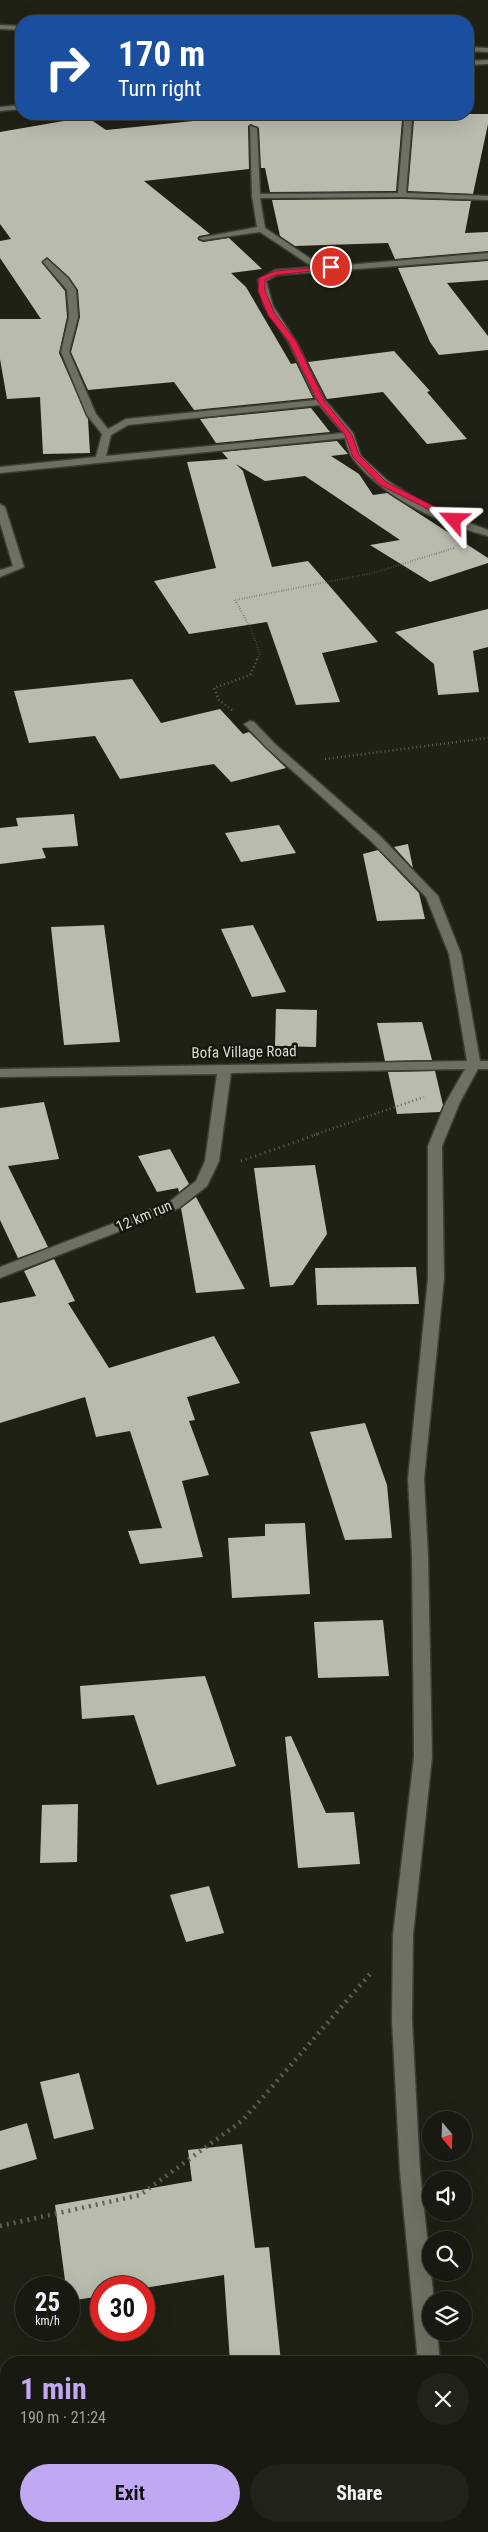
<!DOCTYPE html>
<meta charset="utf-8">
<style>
:root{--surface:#181910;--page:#212219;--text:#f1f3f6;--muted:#9fa09f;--line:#363830;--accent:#c1a8f3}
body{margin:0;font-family:"Roboto Condensed",sans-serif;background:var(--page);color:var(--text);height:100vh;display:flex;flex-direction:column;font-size:19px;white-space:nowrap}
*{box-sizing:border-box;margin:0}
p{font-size:16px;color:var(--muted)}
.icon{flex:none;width:28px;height:28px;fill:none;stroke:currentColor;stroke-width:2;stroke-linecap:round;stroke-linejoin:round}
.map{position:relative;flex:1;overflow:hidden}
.details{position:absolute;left:0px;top:2356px;width:489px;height:176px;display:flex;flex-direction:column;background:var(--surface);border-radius:20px 20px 0 0;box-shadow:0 5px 20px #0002,0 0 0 1px var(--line)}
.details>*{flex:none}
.hud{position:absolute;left:15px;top:15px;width:459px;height:105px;border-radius:20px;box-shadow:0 5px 20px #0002,0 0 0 1px var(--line);background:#1a4fa0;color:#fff;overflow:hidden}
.needle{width:32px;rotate:161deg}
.controls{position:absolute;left:422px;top:2111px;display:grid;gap:10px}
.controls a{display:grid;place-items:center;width:50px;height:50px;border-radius:50%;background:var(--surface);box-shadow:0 5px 20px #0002,0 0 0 1px var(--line);font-size:25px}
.speed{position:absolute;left:15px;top:2276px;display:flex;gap:10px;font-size:25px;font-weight:700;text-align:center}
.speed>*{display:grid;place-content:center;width:65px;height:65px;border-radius:50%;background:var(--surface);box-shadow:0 5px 20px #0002,0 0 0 1px var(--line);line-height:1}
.speed small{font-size:12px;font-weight:400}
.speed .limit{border:8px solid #d22;background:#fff;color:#111}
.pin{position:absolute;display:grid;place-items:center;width:42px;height:42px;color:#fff;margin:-21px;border:2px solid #fff;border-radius:50%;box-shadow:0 1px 5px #0007}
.me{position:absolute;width:55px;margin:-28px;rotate:295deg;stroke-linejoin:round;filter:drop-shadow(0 0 4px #0008)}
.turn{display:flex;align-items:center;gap:18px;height:105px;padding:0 20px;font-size:22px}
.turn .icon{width:65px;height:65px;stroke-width:2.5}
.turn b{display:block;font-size:35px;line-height:42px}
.round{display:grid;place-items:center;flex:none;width:52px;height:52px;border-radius:26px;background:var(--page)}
.summary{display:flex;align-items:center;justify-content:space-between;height:85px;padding:0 20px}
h1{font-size:30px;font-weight:700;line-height:38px;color:var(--accent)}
.cta{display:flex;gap:10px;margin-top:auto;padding:10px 20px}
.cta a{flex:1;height:58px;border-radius:30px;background:var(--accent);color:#111;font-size:20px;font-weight:700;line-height:58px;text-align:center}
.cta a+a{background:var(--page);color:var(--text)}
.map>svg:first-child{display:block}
.building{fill:#b9bbac}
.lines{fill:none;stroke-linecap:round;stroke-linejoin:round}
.street-casing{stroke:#3c3d35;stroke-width:3}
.path-far3{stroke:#5d5f54;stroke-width:2;stroke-dasharray:0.5 2;stroke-linecap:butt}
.path-far2{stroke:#5d5f54;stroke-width:2.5;stroke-dasharray:1 3;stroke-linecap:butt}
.path-far1{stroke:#5d5f54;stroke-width:3;stroke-dasharray:1 4;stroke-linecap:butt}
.path{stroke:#5d5f54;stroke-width:4.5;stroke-dasharray:2 5;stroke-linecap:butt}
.street{fill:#6e7062;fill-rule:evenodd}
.route{fill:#e11d48;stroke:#92132f}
.labels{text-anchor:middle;stroke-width:5;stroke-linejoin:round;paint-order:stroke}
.street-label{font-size:15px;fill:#dadcd4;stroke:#16180c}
</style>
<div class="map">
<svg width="488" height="2532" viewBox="0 0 488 2532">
<rect width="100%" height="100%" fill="#202115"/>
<g class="building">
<polygon points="261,114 488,114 488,124 473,194 408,191 414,120 409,116 402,120 396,191 270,192 265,168 261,168 259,128 251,124 248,126 249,169 144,181 210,234 199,236 198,240 203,242 229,238 262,269 231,273 246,287 291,364 296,363 313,398 194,410 174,382 88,390 71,352 80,317 78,290 69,277 47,257 42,263 65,291 67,317 59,353 88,419 90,453 43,454 40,397 7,399 0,359 0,319 41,319 0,258 0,241 11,239 0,224 0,132 87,117 106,130"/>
<polygon points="402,199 471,201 465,233 488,232 488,251 395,259 388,243 295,246 280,236 272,200"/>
<polygon points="488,261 488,280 447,283 488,336 488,350 439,355 430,342 398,268"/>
<polygon points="394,351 430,391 427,392 467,439 427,444 383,392 327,399 308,362"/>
<polygon points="311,408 330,432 216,443 200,419"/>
<polygon points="337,441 348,454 331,456 359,474 373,495 387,493 488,558 488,563 430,582 370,545 400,540 305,476 265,481 236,464 243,471 272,567 308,561 378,642 322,653 340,702 296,705 267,622 189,634 154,581 216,568 187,462 228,459 222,452"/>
<polygon points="488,609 488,647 473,651 479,692 438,695 434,664 395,632"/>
<polygon points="132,679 161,723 220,709 243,734 249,732 286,768 231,782 214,764 120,779 95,736 29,743 14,691"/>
<polygon points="74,814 78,846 42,848 46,858 0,864 0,828 18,826 16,818"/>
<polygon points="279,825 296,853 241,862 225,833"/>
<polygon points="408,844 413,868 394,847"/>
<polygon points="378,850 419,893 425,919 377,921 363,854"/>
<polygon points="104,925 120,1042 64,1045 51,927"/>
<polygon points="253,925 286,992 252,997 221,929"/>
<polygon points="276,1009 317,1010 316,1047 275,1046"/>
<polygon points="422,1022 432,1060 385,1061 377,1023"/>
<polygon points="435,1071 443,1105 440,1112 397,1114 388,1072"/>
<polygon points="44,1102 59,1159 8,1166 48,1247 18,1258 0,1220 0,1108"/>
<polygon points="170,1149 189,1184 179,1192 178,1188 157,1192 138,1156"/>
<polygon points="315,1165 327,1234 293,1285 270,1287 254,1168"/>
<polygon points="196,1197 245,1289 196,1293 181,1208"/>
<polygon points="54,1259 75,1301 68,1303 109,1368 214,1336 240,1383 187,1397 195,1420 189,1421 209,1475 182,1481 203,1557 140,1564 128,1531 162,1528 130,1431 96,1437 85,1397 0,1423 0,1303 36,1296 24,1271"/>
<polygon points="416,1267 419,1304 317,1305 315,1268"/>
<polygon points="365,1423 387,1485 392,1538 345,1540 310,1432"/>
<polygon points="305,1523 310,1594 232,1598 228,1538 265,1536 265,1524"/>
<polygon points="383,1620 389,1676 318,1678 314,1622"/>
<polygon points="205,1676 236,1766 157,1785 134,1715 82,1719 80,1686"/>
<polygon points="291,1736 326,1813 354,1812 360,1864 298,1868 285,1737"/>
<polygon points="78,1804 77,1862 40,1863 42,1805"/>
<polygon points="209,1886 224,1933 186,1942 170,1895"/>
<polygon points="79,2073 94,2129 54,2139 40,2082"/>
<polygon points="27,2123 37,2159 0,2170 0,2131"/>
<polygon points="242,2144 255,2248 269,2247 281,2362 230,2362 224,2275 144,2288 101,2288 101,2296 69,2301 69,2288 66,2288 55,2205 192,2181 188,2150"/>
</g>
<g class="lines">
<g class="street-casing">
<g id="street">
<polygon points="0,25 21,26 21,30 0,29"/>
<polygon points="468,47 488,48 488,52 468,51"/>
<polygon points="488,60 488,64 468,65 468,61"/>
<polygon points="21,105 21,109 0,111 0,107"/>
<path d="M408,118L412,120L406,193L488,196V200L402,197L260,198L265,228L323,267L488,253V259L277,275L266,281L273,306L297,343L325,400L353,433L361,456L388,481L421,502L456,518L488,530V536C441,524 385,499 354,460C349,454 347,446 345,438L0,473V467L96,457L102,434L87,415L61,352L69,317L67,290L43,262L47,259L68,278L76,290L78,317L69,352L96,414L108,429L126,419L316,400L289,343L264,306L258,280L275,270L313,267L260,232L203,240L199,238L257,227L252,196L250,126L257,128L260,194L398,193L404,120ZM319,405L343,433L106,456L111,435L128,425Z"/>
<polygon points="0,504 5,507 24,567 0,577 0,570 13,566 0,523"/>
<polygon points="250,721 254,722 275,744 380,836 438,896 461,954 480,1061 488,1061 488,1069 478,1069 460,1102 442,1146 444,1278 424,1479 428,1556 432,1757 413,1935 412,2020 420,2172 434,2300 431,2300 431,2332 437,2332 440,2362 418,2362 400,2172 392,2020 393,1935 414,1757 412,1556 408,1479 428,1278 428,1146 446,1102 465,1069 231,1073 219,1161 207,1186 179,1208 0,1278 0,1267 169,1202 196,1181 205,1161 217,1074 0,1077 0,1069 467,1061 449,954 426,897 372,842 267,748 244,724"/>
<rect x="482" y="2460" width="6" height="22"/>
<polygon points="406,2526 430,2526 429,2532 405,2532"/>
</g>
</g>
<polyline class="path-far3" points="257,659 260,654 251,629 235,600 373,573 454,548"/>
<g class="path-far2">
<polyline points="232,710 219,700 214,688 250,675 258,658"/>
<polyline points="325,759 488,738"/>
<polyline points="314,1135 424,1097"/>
</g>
<polyline class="path-far1" points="241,1161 318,1134"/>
<polyline class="path" points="0,2226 140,2195 243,2120 370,1974"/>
<use href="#street" class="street"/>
</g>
<polygon class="route" points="334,266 331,269 276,275 265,280 265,291 275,314 296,341 325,402 352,435 359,455 386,482 457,518 457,521 452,521 380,485 353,457 345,435 318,402 289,342 268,315 258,291 259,278 275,271"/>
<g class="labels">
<g class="street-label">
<text transform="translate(244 1052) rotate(-1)" y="5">Bofa Village Road</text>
<text transform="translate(144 1216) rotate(-23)" y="5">12 km run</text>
</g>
</g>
</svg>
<div class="controls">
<a><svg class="needle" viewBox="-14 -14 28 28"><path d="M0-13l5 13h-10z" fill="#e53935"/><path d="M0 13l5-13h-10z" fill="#9fa09f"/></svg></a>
<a><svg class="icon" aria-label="sound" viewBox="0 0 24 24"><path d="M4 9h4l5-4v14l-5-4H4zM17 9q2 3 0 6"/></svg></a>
<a><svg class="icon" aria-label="search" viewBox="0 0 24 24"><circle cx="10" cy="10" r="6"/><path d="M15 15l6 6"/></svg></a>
<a><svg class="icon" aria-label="layers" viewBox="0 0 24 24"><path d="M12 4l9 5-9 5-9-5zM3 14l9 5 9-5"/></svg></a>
</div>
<div class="speed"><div>25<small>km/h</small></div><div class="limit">30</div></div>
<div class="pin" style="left:331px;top:267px;background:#d93025"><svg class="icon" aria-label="arrive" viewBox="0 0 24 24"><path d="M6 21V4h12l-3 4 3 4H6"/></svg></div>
<svg class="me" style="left:454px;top:520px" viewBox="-20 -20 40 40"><path d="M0-17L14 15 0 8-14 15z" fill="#e11d48" stroke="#fff" stroke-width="4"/></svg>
<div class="hud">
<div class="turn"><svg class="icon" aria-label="right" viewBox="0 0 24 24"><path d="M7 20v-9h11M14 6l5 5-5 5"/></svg><div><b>170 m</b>Turn right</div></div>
</div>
<section class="details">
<div class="summary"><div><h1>1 min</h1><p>190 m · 21:24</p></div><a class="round"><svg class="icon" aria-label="close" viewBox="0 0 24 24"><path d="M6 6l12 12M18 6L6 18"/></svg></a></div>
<div class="cta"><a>Exit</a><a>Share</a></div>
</section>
</div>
